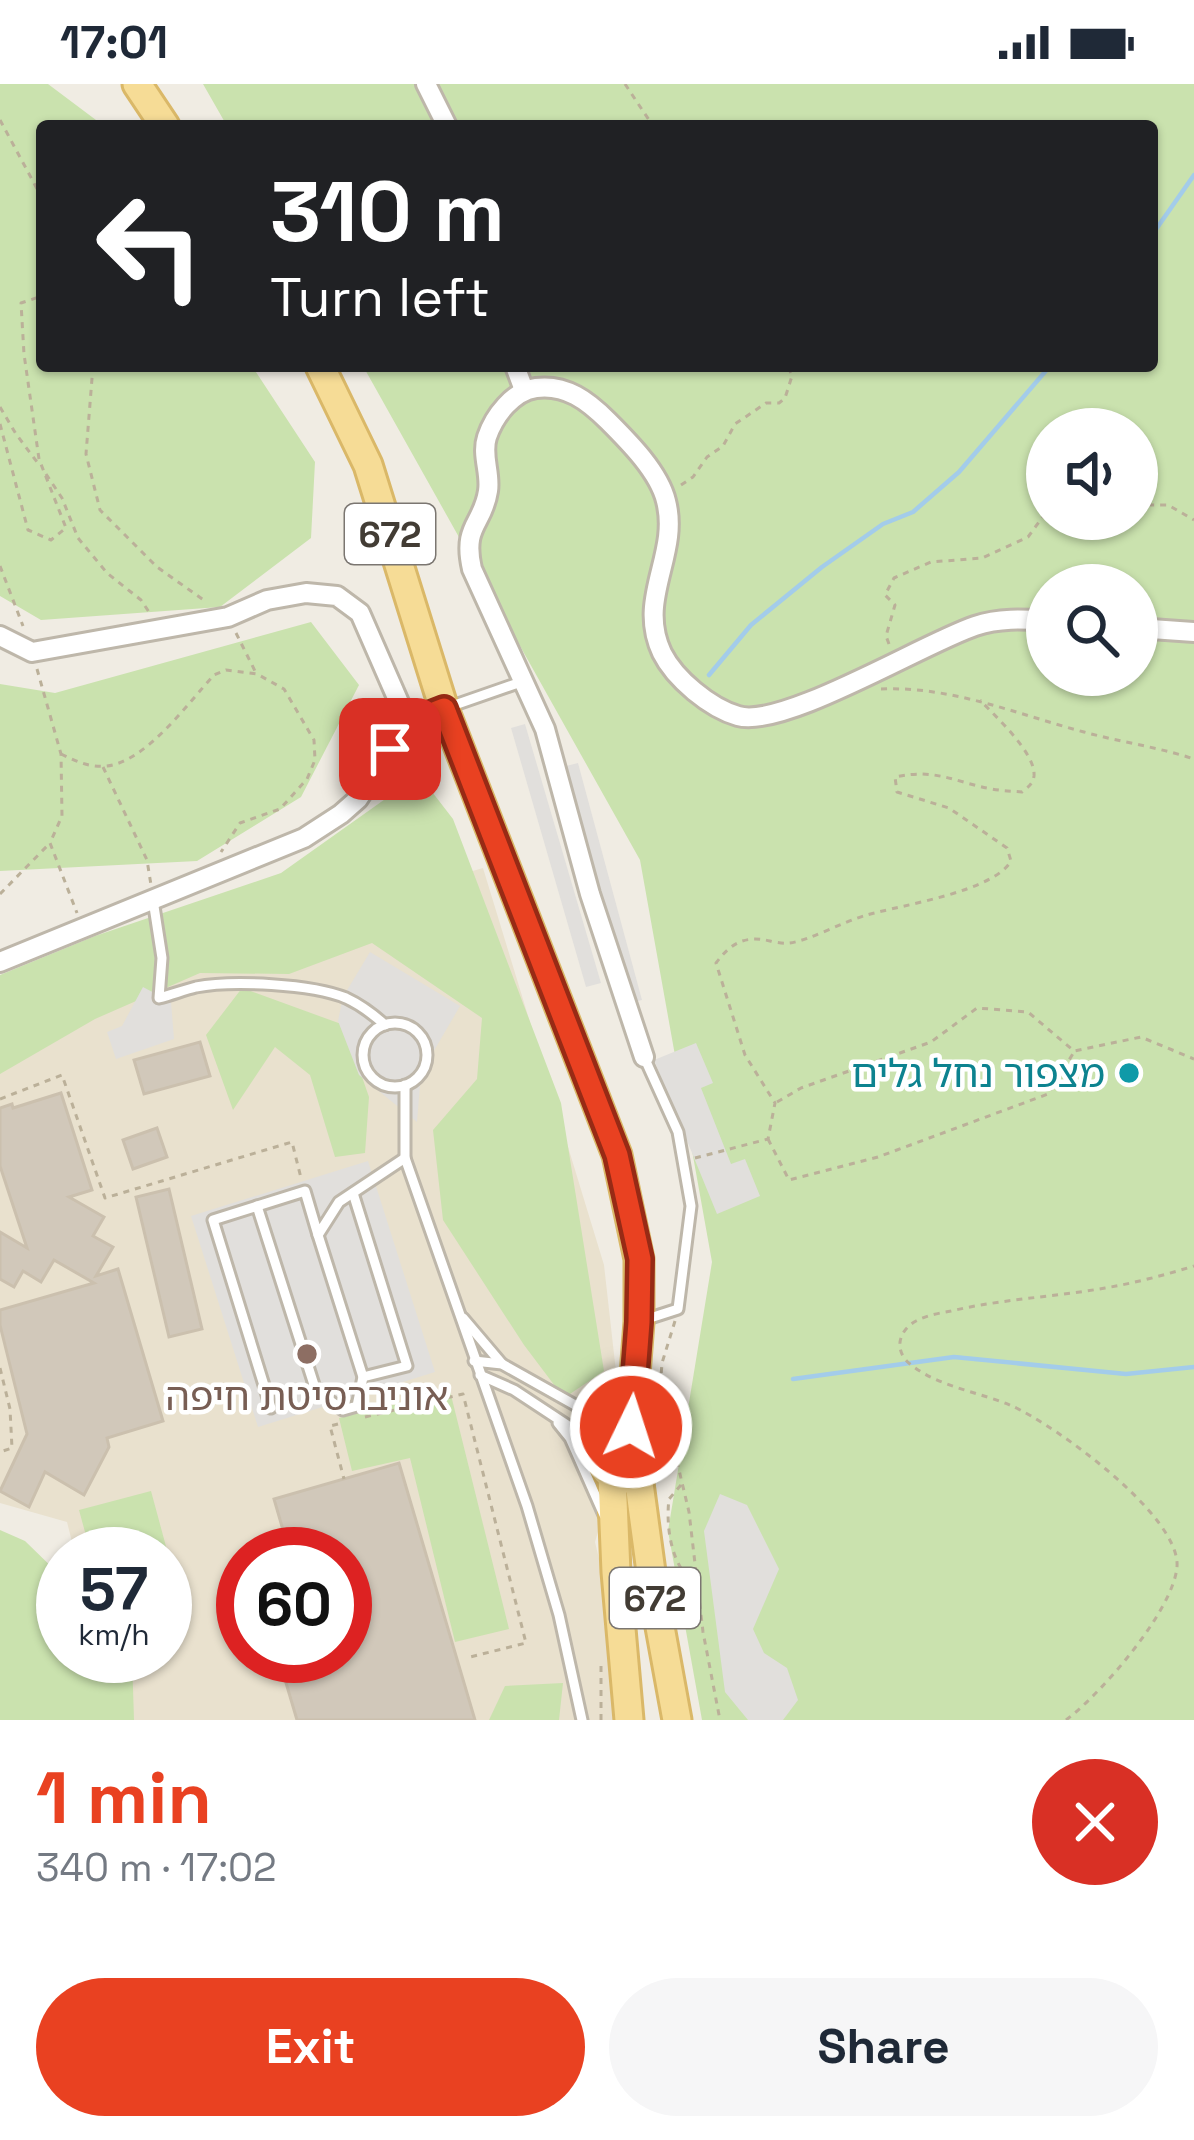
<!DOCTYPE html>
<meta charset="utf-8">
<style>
:root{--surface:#fff;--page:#f6f6f7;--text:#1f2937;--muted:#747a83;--accent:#e94121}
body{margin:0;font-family:"Space Grotesk","Noto Sans Hebrew",sans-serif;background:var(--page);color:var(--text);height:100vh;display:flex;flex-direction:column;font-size:45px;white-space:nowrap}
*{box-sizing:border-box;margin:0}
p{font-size:39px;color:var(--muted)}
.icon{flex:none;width:66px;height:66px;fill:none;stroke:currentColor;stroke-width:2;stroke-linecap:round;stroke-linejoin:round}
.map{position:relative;height:1636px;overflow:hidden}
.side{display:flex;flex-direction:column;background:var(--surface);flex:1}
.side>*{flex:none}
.guide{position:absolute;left:36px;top:36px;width:1122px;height:252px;border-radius:12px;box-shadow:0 3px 9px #0004;background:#202124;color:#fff;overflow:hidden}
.fabs{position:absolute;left:1026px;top:324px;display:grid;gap:24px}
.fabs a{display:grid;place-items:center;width:132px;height:132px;border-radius:50%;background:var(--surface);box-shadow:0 3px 9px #0004;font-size:60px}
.speed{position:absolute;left:36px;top:1443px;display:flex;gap:24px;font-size:60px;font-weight:700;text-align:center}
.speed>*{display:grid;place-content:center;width:156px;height:156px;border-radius:50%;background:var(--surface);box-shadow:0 3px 9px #0004;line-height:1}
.speed small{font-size:30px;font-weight:400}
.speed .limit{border:18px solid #d22;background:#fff;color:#111}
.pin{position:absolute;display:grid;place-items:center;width:102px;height:102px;color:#fff;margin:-51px;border-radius:24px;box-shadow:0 6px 18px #0006}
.me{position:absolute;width:132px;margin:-66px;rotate:4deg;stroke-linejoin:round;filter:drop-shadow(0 0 9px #0008)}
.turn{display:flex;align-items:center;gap:42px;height:252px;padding:0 36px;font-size:54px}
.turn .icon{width:156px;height:156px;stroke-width:2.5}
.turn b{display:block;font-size:84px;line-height:102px}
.round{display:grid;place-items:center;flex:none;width:126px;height:126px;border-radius:63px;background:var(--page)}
.head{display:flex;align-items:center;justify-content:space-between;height:204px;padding:0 36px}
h1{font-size:72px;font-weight:800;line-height:90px;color:var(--accent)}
.cta{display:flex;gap:24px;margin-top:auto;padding:24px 36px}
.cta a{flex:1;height:138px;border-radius:72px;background:var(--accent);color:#fff;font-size:48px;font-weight:800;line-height:138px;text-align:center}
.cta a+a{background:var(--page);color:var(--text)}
.status{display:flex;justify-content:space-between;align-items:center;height:84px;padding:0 60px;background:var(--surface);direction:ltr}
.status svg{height:33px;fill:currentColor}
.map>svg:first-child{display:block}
.education{fill:#e9e1ce;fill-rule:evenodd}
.green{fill:#cae2ae;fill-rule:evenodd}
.parking{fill:#e1dfdc}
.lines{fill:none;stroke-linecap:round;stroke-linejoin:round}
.stream{stroke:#a3ccea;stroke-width:4.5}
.building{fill:#d1c8ba;stroke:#cbc0ae;stroke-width:3}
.lane-casing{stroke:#beb7aa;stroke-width:15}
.street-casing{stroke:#beb7aa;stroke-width:24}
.primary-casing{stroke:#dab868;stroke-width:33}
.path{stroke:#bbb099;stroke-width:3;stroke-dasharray:6 6;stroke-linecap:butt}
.lane{stroke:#fff;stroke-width:9}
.street{stroke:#fff;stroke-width:18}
.primary{stroke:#f6dc96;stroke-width:27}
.route-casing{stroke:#972a15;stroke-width:30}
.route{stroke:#e94121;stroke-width:21}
.culture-dot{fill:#0f9aa8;stroke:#fff;stroke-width:4.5}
.education-dot{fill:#8d6e63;stroke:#fff;stroke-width:4.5}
.labels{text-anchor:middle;stroke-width:9;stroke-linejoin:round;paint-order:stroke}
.shield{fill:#fff;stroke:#7b7671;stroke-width:3}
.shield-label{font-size:36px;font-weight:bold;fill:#423c34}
.culture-label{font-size:39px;fill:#0d838f;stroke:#fff;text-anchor:end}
.education-label{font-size:39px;fill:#785e54;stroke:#fff}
</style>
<div class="status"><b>17:01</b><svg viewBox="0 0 49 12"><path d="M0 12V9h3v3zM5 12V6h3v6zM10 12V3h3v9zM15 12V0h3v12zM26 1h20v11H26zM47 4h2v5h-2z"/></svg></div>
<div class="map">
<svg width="1194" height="1636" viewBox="0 0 1194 1636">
<rect width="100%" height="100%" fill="#f0ece3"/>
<path class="education" d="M483,784L604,1181L624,1359L595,1458L637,1636H115L100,1572H165V1470H75L67,1438L0,1419V924ZM243,1470H345V1572H243Z"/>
<g class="green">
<polygon points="0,0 48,0 104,42 42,42 42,282 252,282 315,378 311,454 220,523 41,536 0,512"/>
<path d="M203,0H1194V1636H702L668,1447L712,1178L640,776L363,282H1152V42H227ZM1047,345H1137V435H1047ZM1047,501H1137V591H1047Z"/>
<polygon points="311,538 359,601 301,713 197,777 0,787 0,600 55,609"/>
<polygon points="419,691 453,735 561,1019 604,1287 564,1314 524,1261 443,1136 433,1046 477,995 482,934 372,859 289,890 200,889 95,935 0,990 0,891 95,852 281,789"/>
<polygon points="242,904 344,941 369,1013 365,1069 335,1073 310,991 275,963 233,1026 206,951"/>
<polygon points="450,1307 509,1545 455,1558 410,1374 352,1387 339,1334"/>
<polygon points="151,1407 180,1514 165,1518 165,1470 91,1470 79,1426"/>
<polygon points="0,1446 25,1457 63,1494 63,1572 132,1572 134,1636 0,1636"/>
<polygon points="563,1599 559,1636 489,1636 505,1602"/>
</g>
<g class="parking">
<polygon points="525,640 601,899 586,903 511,644"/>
<polygon points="578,679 642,916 630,919 566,682"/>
<polygon points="370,868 460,922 421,989 417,1038 359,991 338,937 343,913"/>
<polygon points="143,903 171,918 174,955 116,975 107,948 122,942"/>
<polygon points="696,959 713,999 701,1004 731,1080 745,1075 760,1112 717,1130 654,976"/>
<polygon points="368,1077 435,1288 258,1343 191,1132"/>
<polygon points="720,1410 747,1421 779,1485 753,1545 764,1569 787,1584 798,1616 783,1636 748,1636 725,1608 704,1447"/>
</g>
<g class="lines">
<g class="stream">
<polyline points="1152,151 1194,91"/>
<polyline points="709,591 751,541 822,483 883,440 913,428 959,388 1050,282"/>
<polyline points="793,1295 954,1273 1126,1290 1194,1283"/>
</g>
</g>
<g class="building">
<polygon points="200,958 210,992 144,1010 134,976"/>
<polygon points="61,1009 92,1106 69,1113 104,1133 93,1152 113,1163 96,1192 118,1185 163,1337 107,1354 109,1363 84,1411 45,1388 29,1423 0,1407 27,1350 0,1241 0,1226 94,1199 54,1176 41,1198 23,1187 14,1203 0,1195 0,1148 27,1164 0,1082 0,1024 12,1020 13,1024"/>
<polygon points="157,1044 167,1073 133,1085 123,1056"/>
<polygon points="169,1105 202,1245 169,1253 136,1113"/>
<polygon points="399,1379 475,1636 297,1636 281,1582 316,1572 345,1572 345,1470 290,1470 274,1415"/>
</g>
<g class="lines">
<g class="lane-casing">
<g id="lane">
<polyline points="449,623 524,597"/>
<path d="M153,816L162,874L159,914C171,911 184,906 196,903C232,896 312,900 346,914C361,921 373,930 385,941"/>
<circle cx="395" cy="971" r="32"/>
<polyline points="644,973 678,1048 691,1122 678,1225 644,1236"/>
<polyline points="405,1001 405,1074 527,1422 559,1531 582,1636"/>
<polyline points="353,1109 407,1282 363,1293"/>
<polyline points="257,1122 316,1307 343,1326 357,1322 363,1293 318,1151"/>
<polyline points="463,1234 502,1280"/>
<polyline points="474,1277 502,1280 616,1344"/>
<polyline points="480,1291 514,1306 599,1362"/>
<polyline points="271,1324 213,1136 305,1107 318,1151 339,1118 405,1074"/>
<polyline points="558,1339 570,1354 604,1431"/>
</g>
</g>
<g class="street-casing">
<g id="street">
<polyline points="426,0 447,42"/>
<polyline points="515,282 524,306"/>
<polyline points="1137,544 1194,548"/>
<polyline points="0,552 32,568 228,533 267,516 306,509 337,512 360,529 408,639"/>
<polyline points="0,878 304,754 341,730 358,715 408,639 444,625"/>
<path d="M644,973L590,810L545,645L472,485C462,441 483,441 488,407C491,389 481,371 487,353C494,332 513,307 536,304C566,300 588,317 608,337C629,358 659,388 666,417C680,471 636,514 662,569C675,595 710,624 738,632C783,645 924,559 975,542C999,534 1022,535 1047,537"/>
</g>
</g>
<g class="primary-casing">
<g id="primary">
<polyline points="137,0 165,42"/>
<polyline points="320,282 368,381 444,625 617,1071 639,1175 639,1238 631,1343"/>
<circle cx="625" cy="1369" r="26"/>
<polyline points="612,1392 616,1488 629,1636"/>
<polyline points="638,1392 654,1510 677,1636"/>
</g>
</g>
<g class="path">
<polyline points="625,0 653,42"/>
<polyline points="0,36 42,114"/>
<polyline points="93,282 86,370 100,426 157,483 205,517"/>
<polyline points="0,323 16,350 40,382"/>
<polyline points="0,340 28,446 51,456 66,444 39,375 24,270 21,219 42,212"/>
<polyline points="46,390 62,414 78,454 107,489 141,516 149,528"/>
<polyline points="681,401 693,393 707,373 723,362 735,340 766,319 779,319 785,314 792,292 788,282"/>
<polyline points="1137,416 1151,421 1168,421 1194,436"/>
<polyline points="0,482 23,542"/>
<polyline points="236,549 256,589"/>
<polyline points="889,560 886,552 895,521 885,511 894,494 931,478 982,474 1028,453 1047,427"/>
<polyline points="37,585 61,670 62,732 50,759 77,829"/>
<path d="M881,605C952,602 1016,630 1084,648C1120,658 1158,663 1194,675"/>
<path d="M61,670C76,677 90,684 107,682C147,677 188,619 214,591L226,586L257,590L284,605L314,656L315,676L307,695L280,725L240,739L221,768"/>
<polyline points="103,683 147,776 151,801"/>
<polyline points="0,810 49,760"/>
<polyline points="0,1015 62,991 105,1114 292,1058 301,1094"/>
<polyline points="777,1018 801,1004 931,958 977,924 1028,928 1074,967 1141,953 1194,975"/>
<polyline points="768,1055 789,1096 878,1073 1048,1010 1074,968"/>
<path d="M695,1074L768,1055L775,1019L745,971L716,879C731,859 745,851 770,857C774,858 785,860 789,859C809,857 844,837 867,831C901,821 993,808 1011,777L1007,764L949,724L897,708L895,693C936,684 954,698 992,705C1002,707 1012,707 1022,708C1028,703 1033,700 1034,692C1036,669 995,632 980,616"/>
<polyline points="675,1237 662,1279 660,1306 689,1428 703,1548 720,1636"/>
<polyline points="0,1284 10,1325 12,1364 0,1368"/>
<polyline points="365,1333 463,1310 526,1559 466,1574"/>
<polyline points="338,1340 330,1342 344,1395"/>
<path d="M681,1401L669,1415C666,1439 670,1474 687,1492H696"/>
<polyline points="601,1636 601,1578"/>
<path d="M1066,1636C1101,1610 1173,1527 1177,1483C1181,1432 1055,1341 1012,1322C980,1308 938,1303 910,1280C893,1266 899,1246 916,1237C927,1231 940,1229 951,1227C1002,1215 1054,1213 1105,1204C1135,1199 1165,1191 1194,1182"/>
</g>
<use href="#lane" class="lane"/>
<use href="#street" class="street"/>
<use href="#primary" class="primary"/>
</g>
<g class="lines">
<g class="route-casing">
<polyline id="route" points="390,665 408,639 444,625 617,1071 640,1175 639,1238 631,1343"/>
</g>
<use href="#route" class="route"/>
</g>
<circle class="culture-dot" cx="1129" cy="989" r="12"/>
<circle class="education-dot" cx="307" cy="1270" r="12"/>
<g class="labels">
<g class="shield">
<rect x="345" y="420" width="90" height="60" rx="9"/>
<rect x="610" y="1484" width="90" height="60" rx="9"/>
</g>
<g class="shield-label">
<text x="390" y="463">672</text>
<text x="655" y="1527">672</text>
</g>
<g class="culture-label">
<text x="1105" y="1003">מצפור נחל גלים</text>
</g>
<g class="education-label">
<text x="307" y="1326">אוניברסיטת חיפה</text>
</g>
</g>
</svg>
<div class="fabs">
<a><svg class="icon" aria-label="sound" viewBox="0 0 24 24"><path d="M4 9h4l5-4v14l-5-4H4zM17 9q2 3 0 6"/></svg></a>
<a><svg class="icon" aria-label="search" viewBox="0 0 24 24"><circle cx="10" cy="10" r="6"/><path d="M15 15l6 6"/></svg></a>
</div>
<div class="speed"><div>57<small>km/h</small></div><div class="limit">60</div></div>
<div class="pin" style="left:390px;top:665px;background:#d93025"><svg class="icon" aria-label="arrive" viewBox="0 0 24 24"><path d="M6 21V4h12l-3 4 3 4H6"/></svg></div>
<svg class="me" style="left:631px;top:1343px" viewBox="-20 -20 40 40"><circle r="17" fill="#e94121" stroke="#fff" stroke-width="3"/><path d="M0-11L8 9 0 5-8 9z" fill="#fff"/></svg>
<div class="guide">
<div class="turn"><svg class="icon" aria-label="left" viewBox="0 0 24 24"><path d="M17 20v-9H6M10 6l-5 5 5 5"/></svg><div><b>310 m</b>Turn left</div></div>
</div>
</div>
<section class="side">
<div class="head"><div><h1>1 min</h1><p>340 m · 17:02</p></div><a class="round" style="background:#d93025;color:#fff"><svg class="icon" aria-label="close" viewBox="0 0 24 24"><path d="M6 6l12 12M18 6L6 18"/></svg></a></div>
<div class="cta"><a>Exit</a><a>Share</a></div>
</section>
